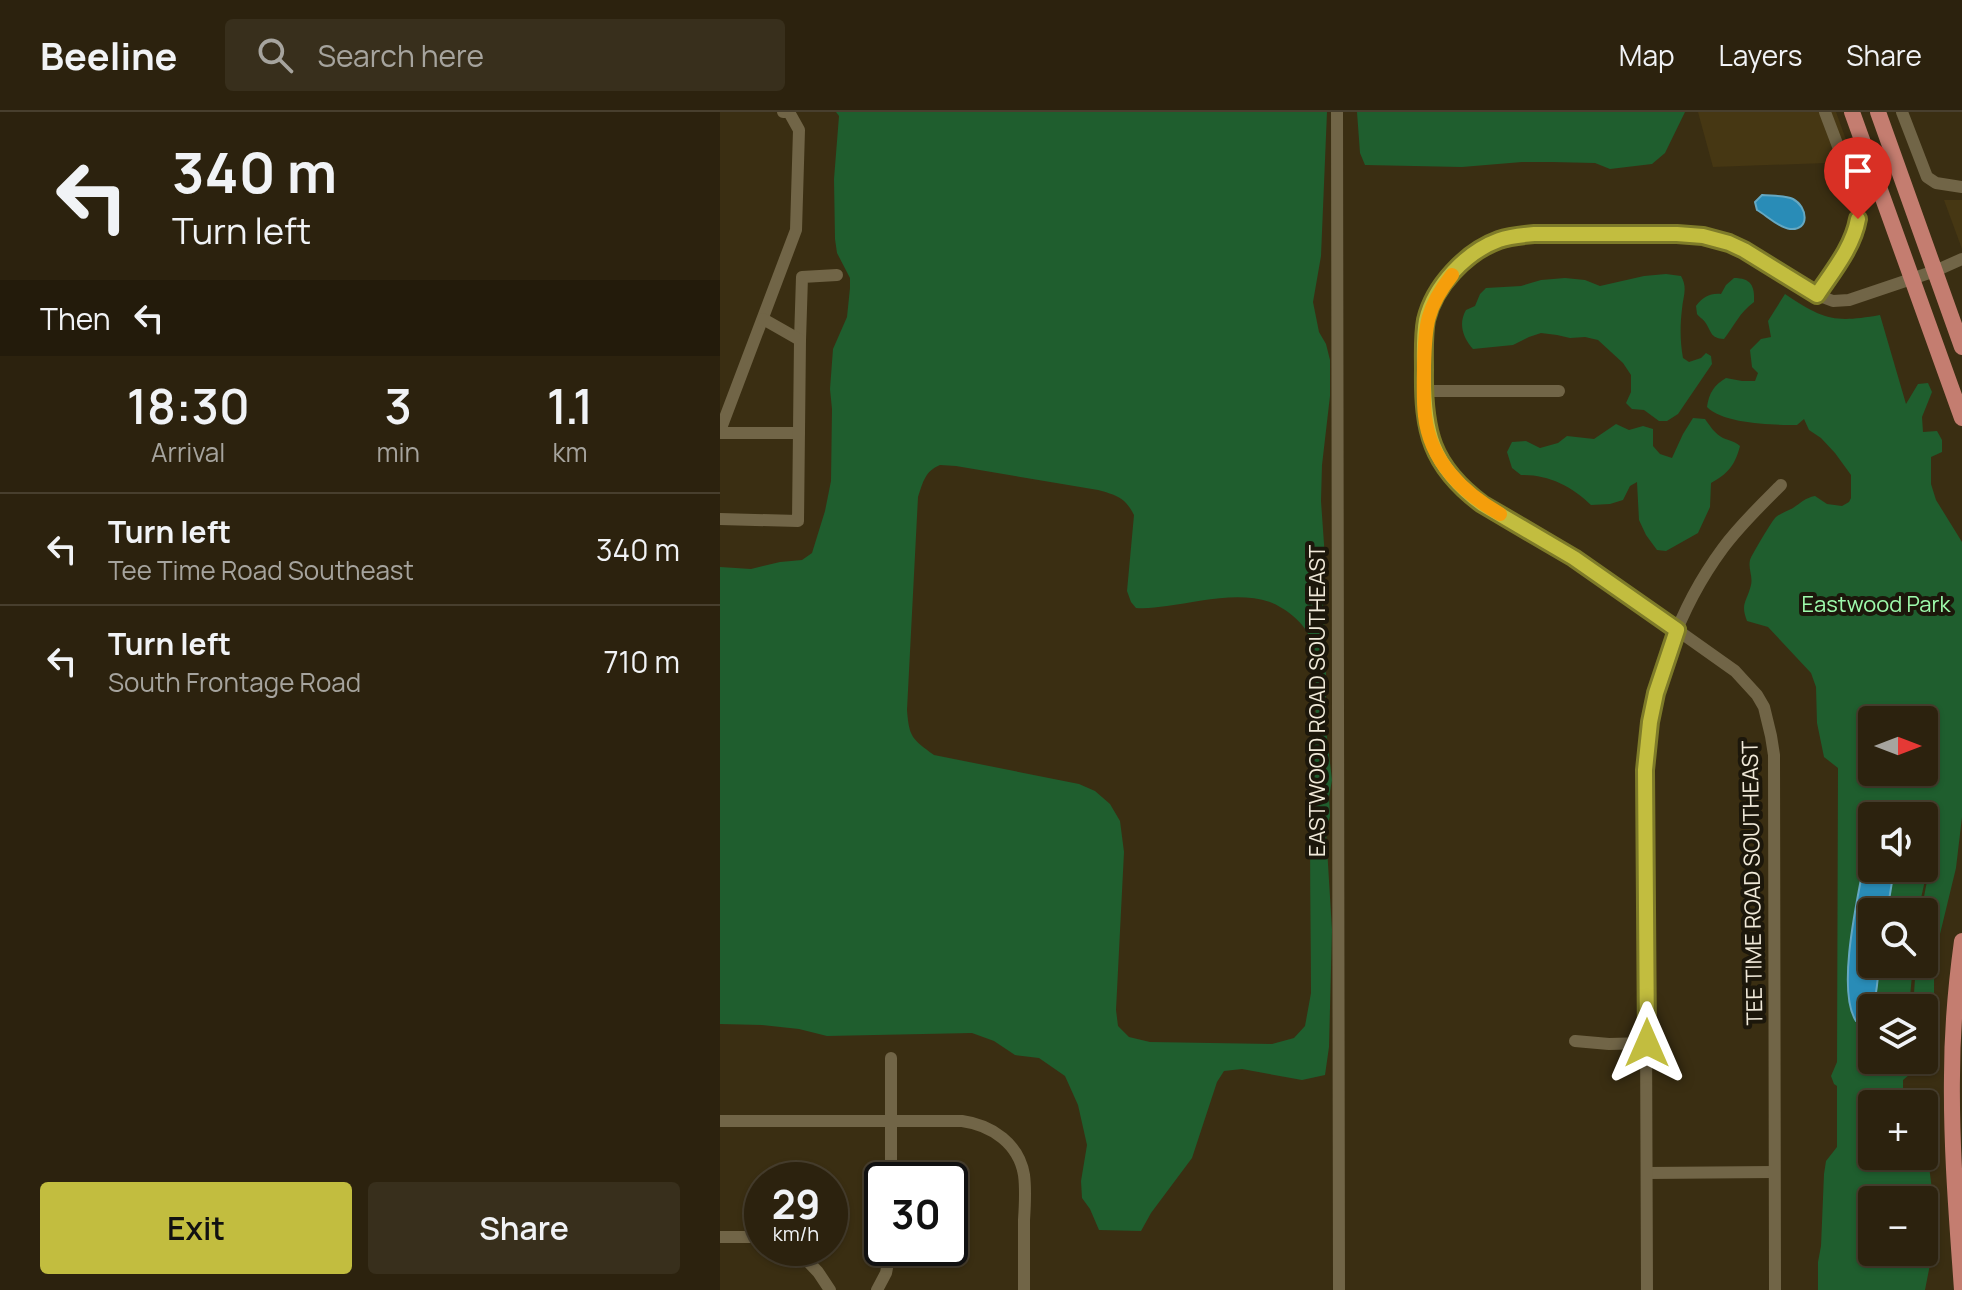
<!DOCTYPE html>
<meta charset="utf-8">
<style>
:root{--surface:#2c220e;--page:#382f1c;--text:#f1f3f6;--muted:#a6a49e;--line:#483f2e;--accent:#c2bd3f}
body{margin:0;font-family:Manrope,sans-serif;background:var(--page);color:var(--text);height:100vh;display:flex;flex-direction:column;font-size:30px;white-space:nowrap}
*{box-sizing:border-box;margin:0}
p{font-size:26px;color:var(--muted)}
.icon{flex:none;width:44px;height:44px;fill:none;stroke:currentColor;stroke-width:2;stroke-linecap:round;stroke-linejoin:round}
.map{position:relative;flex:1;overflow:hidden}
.drawer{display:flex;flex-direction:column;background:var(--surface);width:720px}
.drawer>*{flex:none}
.banner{background:#2c220e;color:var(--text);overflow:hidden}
.needle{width:52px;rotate:90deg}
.buttons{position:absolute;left:1138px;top:594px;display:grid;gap:16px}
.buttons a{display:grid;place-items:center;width:80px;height:80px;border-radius:8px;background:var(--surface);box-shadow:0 2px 6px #0004,0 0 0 2px var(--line);font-size:40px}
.speed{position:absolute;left:24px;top:1050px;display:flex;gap:16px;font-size:40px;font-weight:700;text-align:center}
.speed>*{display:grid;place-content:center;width:104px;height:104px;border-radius:50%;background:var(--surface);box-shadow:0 2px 6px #0004,0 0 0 2px var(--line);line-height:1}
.speed small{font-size:20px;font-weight:400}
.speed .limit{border:4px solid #111;border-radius:12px;background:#fff;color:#111}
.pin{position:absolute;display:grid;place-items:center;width:68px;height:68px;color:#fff;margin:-82px -34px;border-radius:50% 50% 50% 0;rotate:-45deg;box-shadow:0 0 8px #0007}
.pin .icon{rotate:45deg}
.me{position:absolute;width:88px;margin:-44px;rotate:0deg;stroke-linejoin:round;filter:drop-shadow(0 0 6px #0008)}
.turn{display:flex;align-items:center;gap:28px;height:168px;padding:0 40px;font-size:36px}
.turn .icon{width:104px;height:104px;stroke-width:2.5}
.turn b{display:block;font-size:56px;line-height:68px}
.then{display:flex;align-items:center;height:76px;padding:0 40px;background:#0003;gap:16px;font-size:30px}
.eta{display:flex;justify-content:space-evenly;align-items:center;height:136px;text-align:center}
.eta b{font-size:48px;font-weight:600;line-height:56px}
.cta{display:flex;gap:16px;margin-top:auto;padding:16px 40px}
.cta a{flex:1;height:92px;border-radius:8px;background:var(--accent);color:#111;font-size:32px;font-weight:600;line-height:92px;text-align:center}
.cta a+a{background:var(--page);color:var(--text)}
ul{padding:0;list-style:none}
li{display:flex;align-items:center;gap:24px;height:112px;padding:0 40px;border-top:2px solid var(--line)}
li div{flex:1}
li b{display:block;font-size:30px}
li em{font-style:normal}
header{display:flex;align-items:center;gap:48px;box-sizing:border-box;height:112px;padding:0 40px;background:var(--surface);border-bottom:2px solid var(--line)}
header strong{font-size:38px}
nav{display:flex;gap:44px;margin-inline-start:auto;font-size:28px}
.search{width:560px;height:72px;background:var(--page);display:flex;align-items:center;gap:20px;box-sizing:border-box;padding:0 28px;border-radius:8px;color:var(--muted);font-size:30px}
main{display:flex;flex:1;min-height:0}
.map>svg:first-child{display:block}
.built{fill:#463713}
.green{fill:#1f5e2e;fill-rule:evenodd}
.water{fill:#298cb7;stroke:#65a8c2;stroke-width:2}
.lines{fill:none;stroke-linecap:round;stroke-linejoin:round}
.minor{stroke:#716547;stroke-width:12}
.major{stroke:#c47d70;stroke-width:16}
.route-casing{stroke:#7e7b29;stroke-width:20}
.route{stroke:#c2bd3f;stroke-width:14}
.slow{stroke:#f59e0b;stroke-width:14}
.labels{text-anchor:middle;stroke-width:8;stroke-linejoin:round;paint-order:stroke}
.park-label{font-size:22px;fill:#9efbac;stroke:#1c170b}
.street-label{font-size:22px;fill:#f1eada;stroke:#1c170b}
</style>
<header>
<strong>Beeline</strong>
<div class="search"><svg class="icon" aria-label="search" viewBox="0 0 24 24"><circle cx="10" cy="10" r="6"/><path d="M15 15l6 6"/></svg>Search here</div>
<nav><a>Map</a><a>Layers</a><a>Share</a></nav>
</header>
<main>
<section class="drawer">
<div class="banner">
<div class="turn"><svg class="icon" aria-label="left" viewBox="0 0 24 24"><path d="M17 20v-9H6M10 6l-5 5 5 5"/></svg><div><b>340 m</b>Turn left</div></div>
<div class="then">Then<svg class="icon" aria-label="left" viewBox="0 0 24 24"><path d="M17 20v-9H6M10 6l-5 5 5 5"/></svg></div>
</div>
<div class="eta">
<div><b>18:30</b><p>Arrival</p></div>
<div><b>3</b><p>min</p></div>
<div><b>1.1</b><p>km</p></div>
</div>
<ul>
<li><svg class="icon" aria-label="left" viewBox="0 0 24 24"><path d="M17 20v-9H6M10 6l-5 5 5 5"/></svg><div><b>Turn left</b><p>Tee Time Road Southeast</p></div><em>340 m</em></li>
<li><svg class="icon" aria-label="left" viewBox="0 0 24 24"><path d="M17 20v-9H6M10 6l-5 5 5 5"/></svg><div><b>Turn left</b><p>South Frontage Road</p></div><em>710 m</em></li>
</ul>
<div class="cta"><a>Exit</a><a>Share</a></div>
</section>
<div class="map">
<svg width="1242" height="1178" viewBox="0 0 1242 1178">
<rect width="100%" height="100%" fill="#3a2e12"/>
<g class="built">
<polygon points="978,0 1116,0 1134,50 993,55"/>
<polygon points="1224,88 1242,88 1242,137"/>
</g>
<g class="green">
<path d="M116,0H607L601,144L593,190L599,220L606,232L610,248V284L602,353L601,389L605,446L603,498L606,533V617L612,668L609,685L610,704L606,719L612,818L609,935L605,963L582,968L522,957L504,959L497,970L472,1046L431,1101L421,1119L379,1118L370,1097L362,1086L361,1069L367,1033L358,993L345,964L319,946L295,943L274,929L252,921L107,924L79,917L42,913L0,912V455L31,457L60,450L82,448L92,441L105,399L111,369L112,297L110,277L113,237L127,205L130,176V166L117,141L115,127L114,67L119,4ZM220,353L236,354L378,378C396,383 405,385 414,403L407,479L411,490L416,496C427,497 436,495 447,494C479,490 517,479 550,490C565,496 584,510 590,526C602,565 593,630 591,672C589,742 591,811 591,881L585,914L574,926L552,932L430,930L409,925L398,914L396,898L404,740L400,709L390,692L375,679L359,672L214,643C192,627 189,625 187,598L198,385C203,370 205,359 220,353Z"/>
<polygon points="637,0 965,0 945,41 932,52 890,57 875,51 832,50 802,50 742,55 645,53 640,41"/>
<path d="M946,162L961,164C968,176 963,184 962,197C960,213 960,230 963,246L969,250L981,246L986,241L991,244L992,252L958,302L947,309H939L924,298L912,297L906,291L911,280V263L903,251L878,228L865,225L850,226L837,223L821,221L809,225L793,233L753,237C743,226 738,212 746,198L755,194L760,182L766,176L801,174L821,168L845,166L865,168L880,174L924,164Z"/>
<path d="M1014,166C1031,166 1035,174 1034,190C1019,201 1015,213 1004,227C990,226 992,220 985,210C985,209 977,203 977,202L976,194C983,185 990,181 1001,182L1006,173Z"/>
<path d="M1065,182C1104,208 1114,211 1160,203L1186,292L1198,272L1208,271L1212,280L1202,305L1203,320L1217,319L1222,328V340L1211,345V372L1216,388L1242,430V705L1236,756L1220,822L1214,856V886L1211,895L1209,907L1214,932V942L1183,968V992H1152V1044H1204V992H1193L1196,987L1204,986L1209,992V1001L1205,1022L1216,1110L1214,1132L1205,1178H1098V1150L1101,1134L1104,1062L1106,1049L1117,1035V974L1114,972L1111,964L1117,950L1118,656L1104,645L1097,611L1096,575L1091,561L1048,515L1027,509C1020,491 1027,490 1031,473C1033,464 1028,457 1030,448C1031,444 1053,407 1056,405C1061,401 1068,399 1073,396C1082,390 1085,386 1095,384L1107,392L1122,394L1129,390L1131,386V363L1115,341L1101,326L1089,318L1084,307L1077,313C1054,313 1003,312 987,295C989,281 994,273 1006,266L1022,269H1035L1038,261L1032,255L1030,238L1041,227L1051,225L1048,209ZM1152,608H1204V660H1152ZM1152,704H1204V756H1152ZM1207,759L1208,764L1201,800H1204V852H1196L1193,896H1204V948H1152V896H1189L1193,852H1152V800H1198ZM1152,1088H1204V1140H1152Z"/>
<path d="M973,306L985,307C990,314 995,322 1003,326C1010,329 1014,329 1020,334C1015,353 1008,362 991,371L990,395L978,421L946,439L937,438L926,423L919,408L917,370L910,374L903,388L890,392L871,393C852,374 827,362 801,363L792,356L787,340L792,330L806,329L820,336L838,331L847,324L874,327L896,312L909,318L923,314L933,317V334L940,342L952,346L963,322Z"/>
</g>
<g class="water">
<path d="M1042,83C1051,84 1065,83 1073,87C1088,95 1090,119 1070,117C1059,116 1046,103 1037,98L1035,90Z"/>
<path d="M1152,738V756H1174V758L1167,800H1152V852H1159C1158,864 1156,899 1148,906C1144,912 1142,910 1136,909C1116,878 1138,784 1145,747Z"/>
</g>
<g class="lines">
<g class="minor">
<polyline points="617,0 619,1178"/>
<polyline points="1182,0 1207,65 1216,71 1242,75"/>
<polyline points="1097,183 1131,132 1136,120 1138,107 1135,79 1105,0"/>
<polyline points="80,228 82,165 117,163"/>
<polyline points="704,279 839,279"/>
<polyline points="0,319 76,118 79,18 69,0 63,0"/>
<polyline points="0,321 79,321"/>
<polyline points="0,407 78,409 80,228 43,207"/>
<polyline points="855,929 889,932 927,931"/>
<path d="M0,1009H242C272,1013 299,1032 304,1063C306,1078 305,1093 304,1108C304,1131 304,1155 304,1178"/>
<polyline points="927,1061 1054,1060"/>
<polyline points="171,1068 171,946"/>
<polyline points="0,1125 42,1125"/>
<polyline points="75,1136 98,1160 110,1178"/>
<polyline points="157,1178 166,1161 171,1136"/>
<path d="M927,1178L925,658C931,578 955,501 1003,436C1020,413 1041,393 1061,373"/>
<path d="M1055,1178L1054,643L1051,624L1044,595L1037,583L1015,559L874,459L762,392C734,372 711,342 705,307C702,291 704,274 704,258C704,242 703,224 707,208C714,174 746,140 779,128C790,124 803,123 815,122H957L983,124L1009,131L1024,138L1097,183L1113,189L1129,188L1215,159L1242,147"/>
</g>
<g class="major">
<polyline points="1132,0 1242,306"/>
<polyline points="1158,0 1242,235"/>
<path d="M1242,1178C1237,1107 1231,1035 1232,964C1232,919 1236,873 1242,829"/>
</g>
</g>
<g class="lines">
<g class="route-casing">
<path id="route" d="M927,931L925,658L930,610L936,581L957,518L854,446L762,392C711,354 703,319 704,258C704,242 703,224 706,208C714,174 746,140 779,128C790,124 803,123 815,122H957L983,124L1009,131L1024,138L1097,183C1113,159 1133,135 1138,107"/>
</g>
<use href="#route" class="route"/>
<path class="slow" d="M732,163C706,196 705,214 704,254C704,271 703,287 705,304C710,349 743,381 780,402"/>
</g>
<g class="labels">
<g class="park-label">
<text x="1156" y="500">Eastwood Park</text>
</g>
<g class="street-label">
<text transform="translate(597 589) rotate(-90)" y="8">EASTWOOD ROAD SOUTHEAST</text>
<text transform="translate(1032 771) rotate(-91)" y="8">TEE TIME ROAD SOUTHEAST</text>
</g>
</g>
</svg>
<div class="buttons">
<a><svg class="needle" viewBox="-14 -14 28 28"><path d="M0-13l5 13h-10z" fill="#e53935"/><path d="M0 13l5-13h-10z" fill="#a6a49e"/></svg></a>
<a><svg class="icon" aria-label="sound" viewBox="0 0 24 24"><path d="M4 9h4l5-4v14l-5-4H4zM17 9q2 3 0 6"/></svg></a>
<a><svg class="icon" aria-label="search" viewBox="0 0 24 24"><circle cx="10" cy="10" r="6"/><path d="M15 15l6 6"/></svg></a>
<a><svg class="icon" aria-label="layers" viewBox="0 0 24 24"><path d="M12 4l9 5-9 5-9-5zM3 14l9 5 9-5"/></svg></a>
<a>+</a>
<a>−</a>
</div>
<div class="speed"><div>29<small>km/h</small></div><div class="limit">30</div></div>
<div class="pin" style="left:1138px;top:107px;background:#d93025"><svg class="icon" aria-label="arrive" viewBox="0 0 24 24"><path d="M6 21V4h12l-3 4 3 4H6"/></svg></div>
<svg class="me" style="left:927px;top:931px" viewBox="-20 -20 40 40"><path d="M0-17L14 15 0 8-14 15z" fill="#c2bd3f" stroke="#fff" stroke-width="4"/></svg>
</div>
</main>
